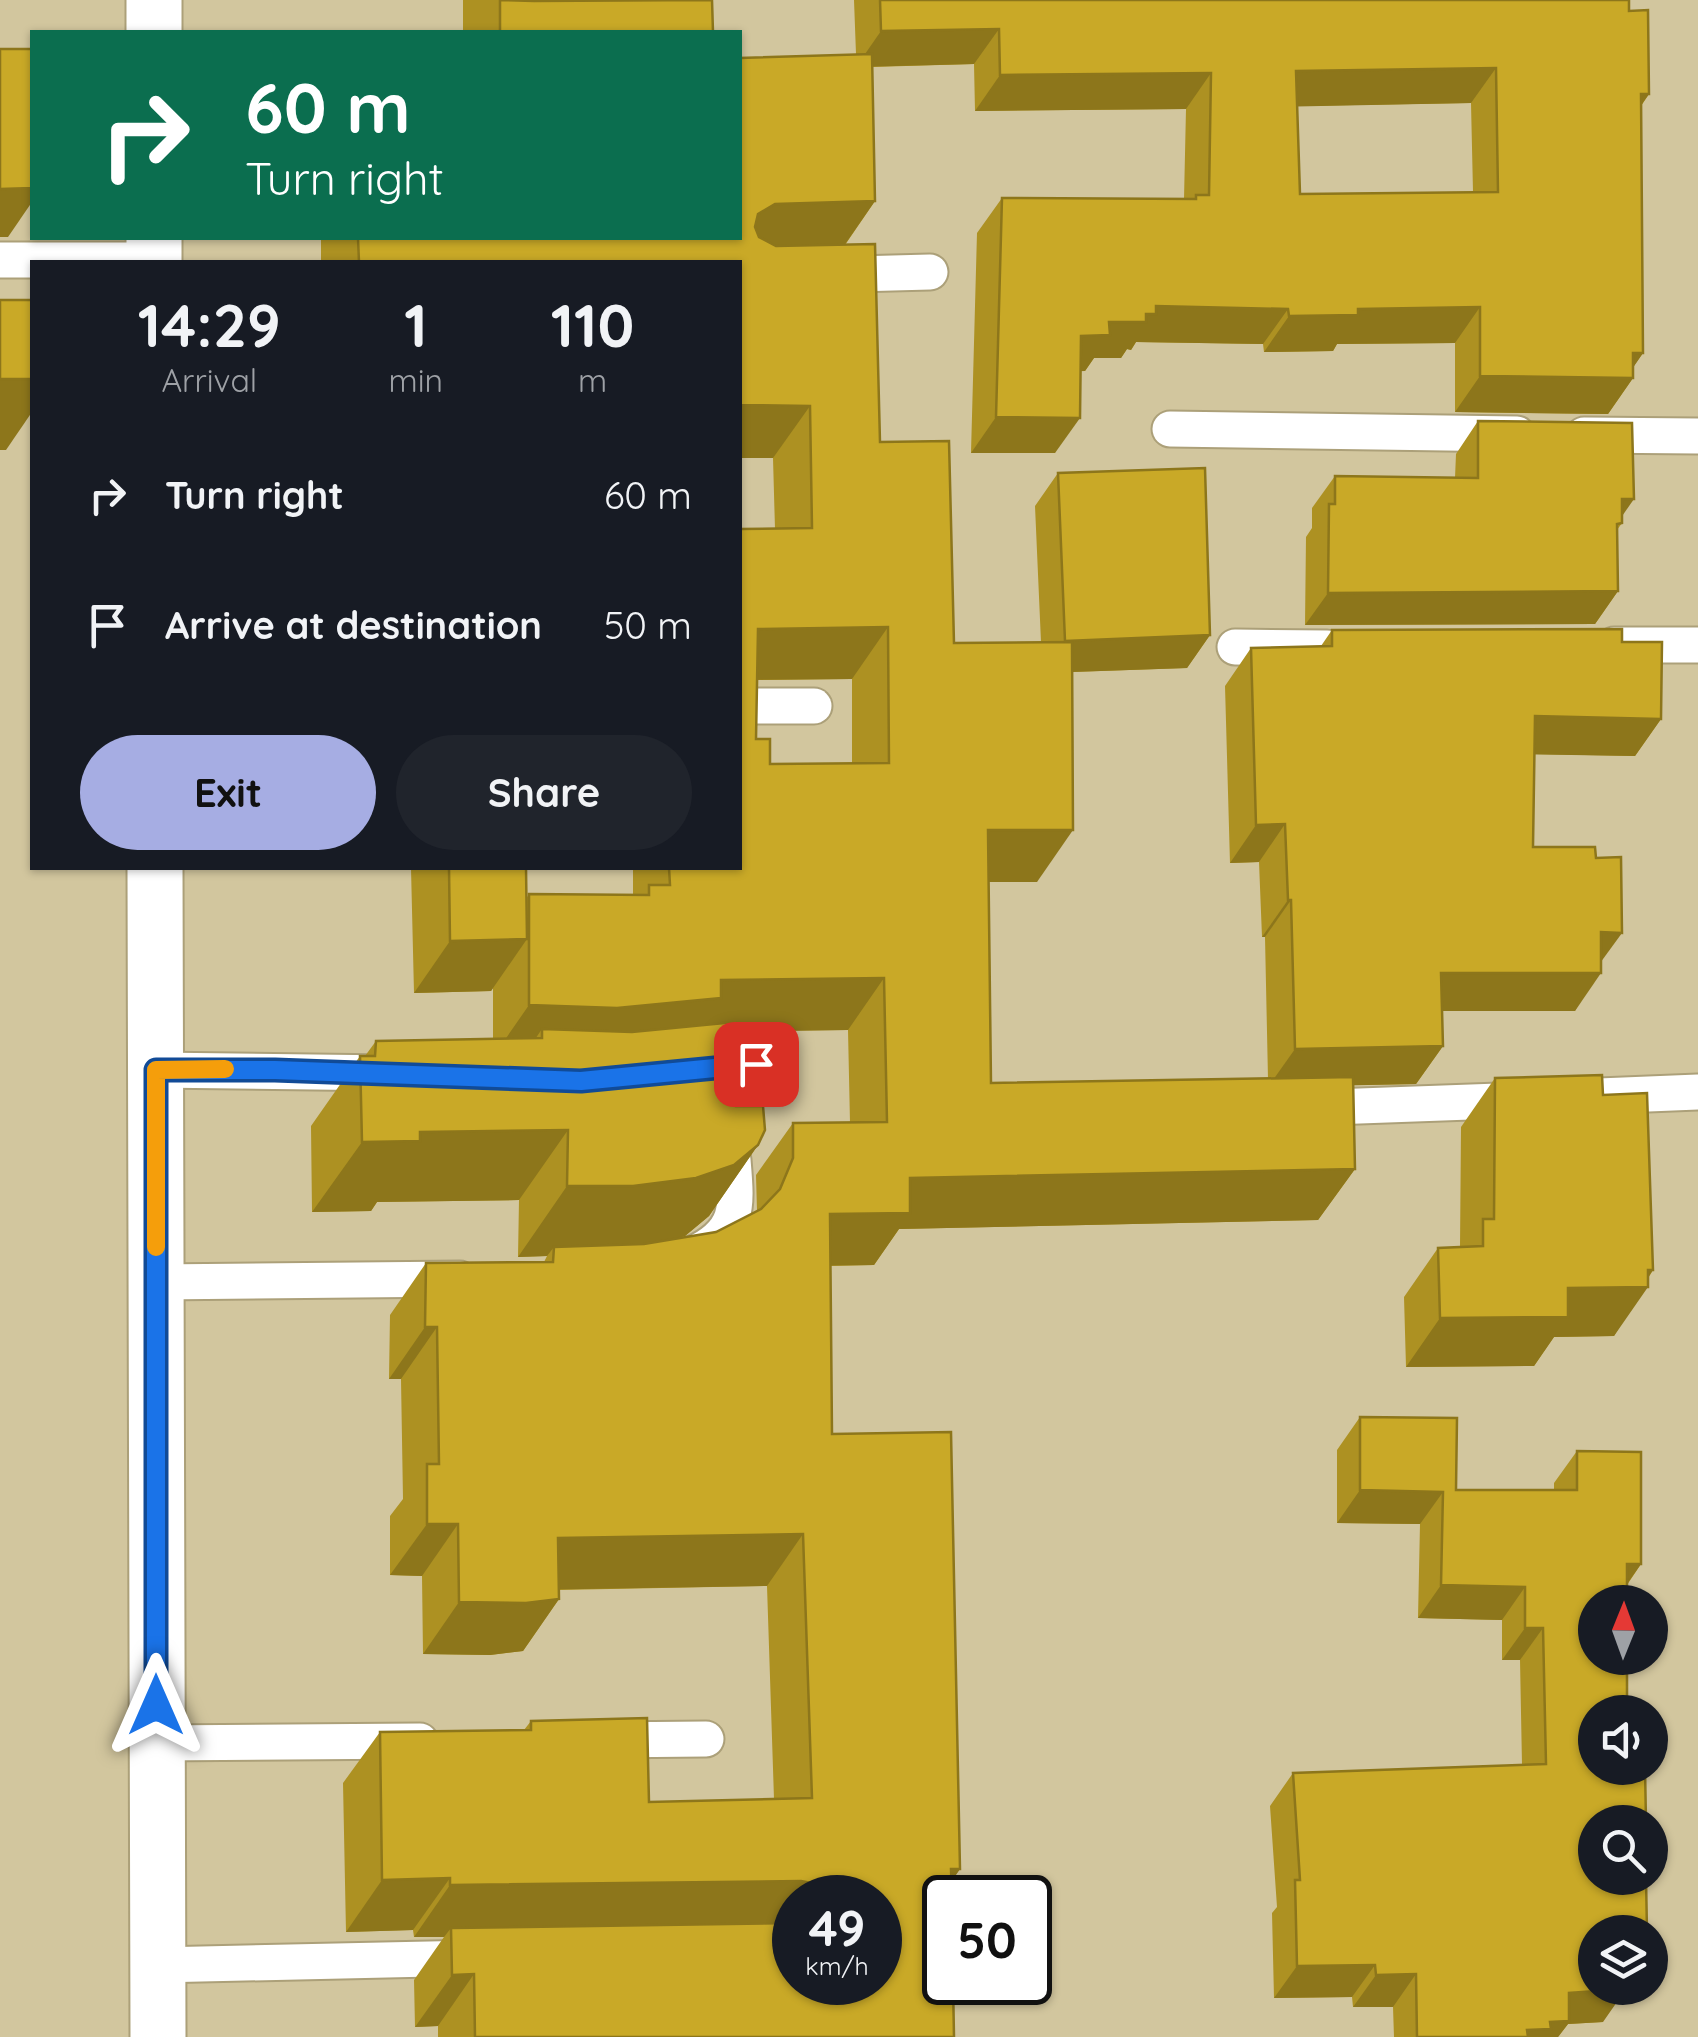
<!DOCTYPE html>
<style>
:root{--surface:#171b24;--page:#20242c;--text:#f1f3f6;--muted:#9ea1a6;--accent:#a6ade3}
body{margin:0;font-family:Quicksand,sans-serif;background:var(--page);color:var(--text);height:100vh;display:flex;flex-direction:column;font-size:38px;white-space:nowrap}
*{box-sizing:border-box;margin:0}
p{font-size:32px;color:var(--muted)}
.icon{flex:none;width:55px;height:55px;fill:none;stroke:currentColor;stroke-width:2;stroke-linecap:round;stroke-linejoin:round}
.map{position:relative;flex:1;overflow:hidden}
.sheet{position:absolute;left:30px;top:260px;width:712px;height:610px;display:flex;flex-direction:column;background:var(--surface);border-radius:0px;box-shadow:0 2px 8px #0004}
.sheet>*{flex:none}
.banner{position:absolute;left:30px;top:30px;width:712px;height:210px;border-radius:0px;box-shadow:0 2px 8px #0004;background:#0b6e4f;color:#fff;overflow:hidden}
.needle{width:65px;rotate:1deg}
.fabs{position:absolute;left:1578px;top:1585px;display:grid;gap:20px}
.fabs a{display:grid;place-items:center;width:90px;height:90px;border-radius:50%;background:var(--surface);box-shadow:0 2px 8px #0004;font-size:50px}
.speed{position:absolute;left:772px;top:1875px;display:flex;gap:20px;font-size:50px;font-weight:700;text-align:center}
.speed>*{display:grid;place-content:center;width:130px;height:130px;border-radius:50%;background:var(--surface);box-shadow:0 2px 8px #0004;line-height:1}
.speed small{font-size:25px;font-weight:400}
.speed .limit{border:5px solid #111;border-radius:15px;background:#fff;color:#111}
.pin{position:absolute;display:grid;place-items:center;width:85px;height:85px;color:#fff;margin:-42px;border-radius:20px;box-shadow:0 5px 15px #0006}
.me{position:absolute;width:110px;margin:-55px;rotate:0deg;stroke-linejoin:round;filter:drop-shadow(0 0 8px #0008)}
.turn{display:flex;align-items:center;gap:35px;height:210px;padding:0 50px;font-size:45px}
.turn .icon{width:130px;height:130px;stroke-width:2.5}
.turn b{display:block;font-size:70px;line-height:85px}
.eta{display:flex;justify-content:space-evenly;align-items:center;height:170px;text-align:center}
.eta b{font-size:60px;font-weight:700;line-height:70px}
.cta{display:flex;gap:20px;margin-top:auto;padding:20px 50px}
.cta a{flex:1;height:115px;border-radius:60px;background:var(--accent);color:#111;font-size:40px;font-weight:700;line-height:115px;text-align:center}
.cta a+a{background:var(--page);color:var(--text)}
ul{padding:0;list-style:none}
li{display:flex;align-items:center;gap:30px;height:130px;padding:0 50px}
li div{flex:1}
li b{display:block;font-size:38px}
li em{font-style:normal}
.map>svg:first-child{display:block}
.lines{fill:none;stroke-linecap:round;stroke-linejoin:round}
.service-casing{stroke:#aca079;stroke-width:39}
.secondary-casing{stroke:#aca079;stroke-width:59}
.service{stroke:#fff;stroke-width:35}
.secondary{stroke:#fff;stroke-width:55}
.wall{fill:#ad9122;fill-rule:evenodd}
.shaded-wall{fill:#8d761b}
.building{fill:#c9a927;stroke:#8d761b;stroke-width:2.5;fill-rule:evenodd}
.route-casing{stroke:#114b97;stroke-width:25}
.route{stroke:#1a73e8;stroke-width:18}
.slow{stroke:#f59e0b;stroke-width:18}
</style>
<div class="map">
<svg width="1698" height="2037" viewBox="0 0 1698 2037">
<rect width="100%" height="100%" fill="#d2c69e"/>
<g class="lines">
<g class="service-casing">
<g id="service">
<polyline points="0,260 154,260"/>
<polyline points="740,277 930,272"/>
<polyline points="1170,429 1517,434"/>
<polyline points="1584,435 1698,436"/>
<polyline points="1614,645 1698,645"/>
<polyline points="1235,647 1327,648"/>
<polyline points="740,706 814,706"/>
<polyline points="155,1070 394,1073"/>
<polyline points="691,1071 756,1064"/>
<polyline points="1599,1096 1698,1092"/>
<polyline points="1304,1108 1527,1100"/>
<path d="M693,1254C740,1232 737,1207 733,1160"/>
<polyline points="156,1282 460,1279"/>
<polyline points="602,1740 706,1739"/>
<polyline points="156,1743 420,1741"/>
<polyline points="157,1965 476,1958"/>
</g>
</g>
<g class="secondary-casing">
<g id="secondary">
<polyline points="154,0 154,32"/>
<polyline points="154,238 154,262"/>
<polyline points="155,868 158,2037"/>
</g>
</g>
<use href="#service" class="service"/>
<use href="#secondary" class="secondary"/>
</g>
<g class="wall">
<polygon points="463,0 712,0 713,32 463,32"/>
<path d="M854,0H1629V11L1649,94L1641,106L1643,353L1633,367V378L1608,414L1455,412V343L1337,344L1333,351L1264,352L1263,344L1136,342L1131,350L1127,349L1121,358H1094L1085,371H1081L1055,453H971L977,233L1002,198L1184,199L1186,109L975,111L974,64L872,67L875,201L845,245L880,442L954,643L1041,642L1035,506L1058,473L1210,635L1187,668L1072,672L1037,882H989L991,1083L1268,1079L1265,937H1262L1259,862L1230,863L1225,686L1251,648L1321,646L1332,630L1622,642L1661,719L1635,756L1534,754L1533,847L1601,962L1575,1011H1442L1443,1046L1416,1084L1353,1085L1355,1169L1318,1220L899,1229L874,1265L830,1266L832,1434L960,1869L951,1881L954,2037H438V2026L415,2027L414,1980L444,1937H414L413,1930L346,1932L343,1783L380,1732L524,1730L531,1721L649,1802L774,1799L767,1586L559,1590V1599L523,1651L490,1655L423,1654L422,1576L390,1575V1516L403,1499L401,1379H389L390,1315L426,1263L544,1262L547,1256L518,1257L519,1200L377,1202L371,1211L312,1212L311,1126L360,1056H365L376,1041L493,1039V988L491,991L414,993L411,868H526V899L529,894L633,895V868H740V529H775L773,458H740V262H321V238H740L856,54ZM1471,103L1473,192L1300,194L1297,106ZM852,679V763L770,764L756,739L757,680ZM848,1030L850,1123H793L756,1175L757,1211L716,1232L675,1239L685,1236L709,1216L758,1145L736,1106L735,1031ZM795,1898H880L795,1982Z"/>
<polygon points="1478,421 1622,516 1622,523 1617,530 1618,591 1595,624 1305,625 1306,537 1312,528 1312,508 1335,476 1455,478 1456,454"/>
<polygon points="1495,1078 1603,1095 1653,1270 1614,1336 1554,1337 1534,1366 1406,1367 1404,1297 1438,1248 1460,1247 1461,1127"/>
<polygon points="1360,1417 1456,1490 1554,1490 1554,1483 1577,1451 1641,1564 1627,1585 1603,2022 1568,2024 1558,2037 1394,2037 1393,2007 1353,2007 1352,1997 1274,1998 1272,1913 1277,1907 1270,1806 1293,1773 1522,1765 1520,1660 1502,1660 1502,1620 1418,1618 1420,1524 1337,1523 1337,1450"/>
</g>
<g class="shaded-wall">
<polygon points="999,29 974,64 856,67 881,31"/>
<polygon points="1496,68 1471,103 1271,107 1296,71"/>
<polygon points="1211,73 1186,109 975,111 1000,75"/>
<polygon points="1641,94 1649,94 1624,130"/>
<polygon points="32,188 32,202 8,237 0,237 0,189"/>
<polygon points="875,201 839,253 728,262 758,214 775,204"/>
<polygon points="1156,306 1288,309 1263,344 1136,342 1131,350 1127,349 1121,358 1094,358 1085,371 1056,372 1081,336 1109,322"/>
<polygon points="1480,307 1455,343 1337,344 1333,351 1264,352 1289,316 1358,309"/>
<polygon points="1633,353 1643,353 1626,378 1633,378 1608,414 1455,412 1480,376"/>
<polygon points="0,379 32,379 32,412 6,450 0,450"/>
<polygon points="740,405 810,406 773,458 740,458"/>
<polygon points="996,417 1080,418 1055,453 971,453"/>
<polygon points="1622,499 1634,499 1611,532"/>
<polygon points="1618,591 1595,624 1305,625 1328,593"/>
<polygon points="888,627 852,679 740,680 758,629"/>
<polygon points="1210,635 1187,668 1042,673 1065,641"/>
<polygon points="1535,716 1661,719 1635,756 1509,754"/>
<polygon points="1285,824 1259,862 1230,863 1256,825"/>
<polygon points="988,830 1073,830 1037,882 952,882"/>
<polygon points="1288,900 1291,900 1265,937 1262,937"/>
<polygon points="1601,932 1622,933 1595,970"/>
<polygon points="527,939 491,991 414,993 450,941"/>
<polygon points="1441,973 1601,973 1575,1011 1414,1011"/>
<polygon points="884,978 848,1030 697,1032 542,1038 542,1029 522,1058 493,1057 529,1005 721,980"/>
<polygon points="1443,1046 1416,1084 1268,1087 1295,1049"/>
<polygon points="568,1130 519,1200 377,1202 371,1211 312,1212 362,1142 420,1132"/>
<polygon points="758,1145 709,1216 685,1236 647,1248 554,1247 547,1256 518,1257 567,1186"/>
<polygon points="1355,1169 1318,1220 899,1229 874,1265 793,1266 830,1214 910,1178"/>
<polygon points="1648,1270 1653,1270 1641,1288 1648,1287 1614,1336 1554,1337 1534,1366 1406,1367 1440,1318"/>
<polygon points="425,1327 437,1327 401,1379 389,1379"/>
<polygon points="1360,1490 1443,1492 1420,1524 1337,1523"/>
<polygon points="427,1524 458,1524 422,1576 390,1575"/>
<polygon points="803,1534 767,1586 522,1590 558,1538"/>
<polygon points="1627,1564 1641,1564 1618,1597"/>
<polygon points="1441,1585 1525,1587 1502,1620 1418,1618"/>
<polygon points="559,1599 523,1651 490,1655 423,1654 459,1602"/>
<polygon points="1525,1628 1543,1628 1520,1660 1502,1660"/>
<polygon points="951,1869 960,1869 924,1921"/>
<polygon points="450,1878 413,1930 346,1932 382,1880"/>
<polygon points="801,1881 811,1883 801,1898 795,1898 795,1906 774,1935 451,1928 444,1937 414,1937 450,1885"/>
<polygon points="1375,1965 1352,1997 1274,1998 1297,1966"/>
<polygon points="474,1974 438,2026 415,2027 452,1975"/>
<polygon points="1416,1974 1393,2007 1353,2007 1376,1975"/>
<polygon points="1626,1989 1603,2022 1568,2024 1558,2037 1523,2037 1527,2030 1569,1993"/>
</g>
<g class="building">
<polygon points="500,0 534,1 712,0 713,32 500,32"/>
<path d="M880,0H1629V11L1648,10L1649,94H1641L1643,353H1633V378L1480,376V307L1358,309V315L1289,316L1288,309L1156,306V314H1146V322H1109L1110,335L1081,336L1080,418L996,417L1002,198L1196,199V195H1209L1211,73L1000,75L999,29L881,31ZM1496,68L1498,192L1300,194L1296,71Z"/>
<polygon points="0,49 32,49 32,188 0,189"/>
<path d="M872,54L875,201L775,204L758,214L755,227L759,237L776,246L875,244L880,442L949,441L954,643L1072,642L1073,830H988L991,1083L1353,1077L1355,1169L910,1178V1213L830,1214L832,1434L951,1432L960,1869H951L952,1898H945V1982H953L954,2037H475L474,1974L452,1975L451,1928L795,1923V1982H880V1898H821L819,1891L811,1883L801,1881L450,1885V1878L382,1880L380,1732L531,1730V1721L647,1718L649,1802L812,1798L803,1534L558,1538L559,1599L526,1603L459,1602L458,1524H427V1464H439L437,1327H425L426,1263L553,1262L554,1247L644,1244L716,1232L761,1209L780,1189L793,1158V1123L887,1122L884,978L721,980V998L617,1008L529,1005V894L649,895V885H670L669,868H740V529L812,528L810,406L740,405V262H359L358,238H740V58ZM888,627L889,763L770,764V739H756L758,629Z"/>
<rect x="0" y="300" width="32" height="79"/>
<polygon points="1478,421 1632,423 1634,499 1622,499 1622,523 1617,524 1618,591 1328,593 1329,504 1335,504 1335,476 1478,478"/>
<polygon points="1205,468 1210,635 1065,641 1058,473"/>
<polygon points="1622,629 1622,642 1662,642 1661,719 1535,716 1533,847 1595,847 1596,858 1621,857 1622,933 1601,932 1601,973 1441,973 1443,1046 1295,1049 1291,900 1288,900 1285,824 1256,825 1251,648 1332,646 1332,630"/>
<polygon points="449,868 526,868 527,939 450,941"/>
<polygon points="735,1022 736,1106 763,1106 765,1130 758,1145 734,1165 696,1178 633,1186 567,1186 568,1130 420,1132 420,1141 362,1142 360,1056 375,1056 376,1041 542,1038 542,1029 632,1032"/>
<polygon points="1602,1075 1603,1095 1647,1093 1653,1270 1648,1270 1648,1287 1568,1288 1568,1317 1440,1318 1438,1248 1483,1246 1483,1219 1494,1219 1495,1078"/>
<polygon points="1360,1417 1457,1418 1456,1490 1577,1490 1577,1451 1641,1452 1641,1564 1627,1564 1627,1602 1595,1602 1595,1658 1627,1658 1627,1712 1595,1712 1595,1768 1645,1768 1646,1822 1595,1822 1595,1878 1646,1878 1647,1932 1595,1932 1595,1988 1626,1988 1626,1989 1569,1993 1569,2021 1550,2022 1551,2029 1527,2030 1528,2037 1417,2037 1416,1974 1376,1975 1375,1965 1297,1966 1295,1880 1300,1880 1293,1773 1546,1764 1543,1628 1525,1628 1525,1587 1441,1585 1443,1492 1360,1490"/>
</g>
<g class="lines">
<g class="route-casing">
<polyline id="route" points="156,1705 156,1070 275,1070 581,1081 756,1064"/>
</g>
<use href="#route" class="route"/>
<polyline class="slow" points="156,1247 156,1070 225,1069"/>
</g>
</svg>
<div class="fabs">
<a><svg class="needle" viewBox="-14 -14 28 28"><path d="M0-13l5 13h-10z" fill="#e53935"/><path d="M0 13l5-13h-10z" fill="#9ea1a6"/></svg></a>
<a><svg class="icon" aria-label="sound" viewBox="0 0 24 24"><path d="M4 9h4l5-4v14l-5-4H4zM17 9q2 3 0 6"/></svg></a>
<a><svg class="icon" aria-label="search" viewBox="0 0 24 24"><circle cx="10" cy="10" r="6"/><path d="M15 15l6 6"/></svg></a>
<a><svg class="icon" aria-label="layers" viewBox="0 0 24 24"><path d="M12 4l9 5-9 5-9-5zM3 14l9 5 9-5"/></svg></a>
</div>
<div class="speed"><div>49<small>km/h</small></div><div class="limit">50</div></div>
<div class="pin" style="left:756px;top:1064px;background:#d93025"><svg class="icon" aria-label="arrive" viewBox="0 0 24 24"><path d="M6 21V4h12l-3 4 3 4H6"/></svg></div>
<svg class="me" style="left:156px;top:1705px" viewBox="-20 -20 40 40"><path d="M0-17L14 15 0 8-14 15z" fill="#1a73e8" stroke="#fff" stroke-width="4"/></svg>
<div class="banner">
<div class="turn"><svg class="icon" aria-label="right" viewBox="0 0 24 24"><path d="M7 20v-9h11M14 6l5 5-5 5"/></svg><div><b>60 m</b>Turn right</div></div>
</div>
<section class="sheet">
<div class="eta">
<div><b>14:29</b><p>Arrival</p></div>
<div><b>1</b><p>min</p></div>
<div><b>110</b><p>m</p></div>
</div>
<ul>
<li><svg class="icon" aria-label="right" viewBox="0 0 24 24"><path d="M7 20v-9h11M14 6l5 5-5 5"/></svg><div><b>Turn right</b></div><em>60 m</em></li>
<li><svg class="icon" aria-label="arrive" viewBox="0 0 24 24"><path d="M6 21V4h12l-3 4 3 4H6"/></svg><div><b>Arrive at destination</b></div><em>50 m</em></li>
</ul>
<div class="cta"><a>Exit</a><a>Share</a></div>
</section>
</div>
